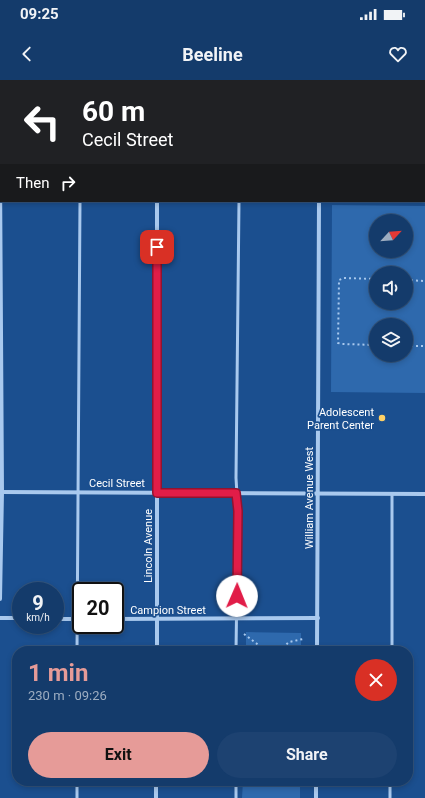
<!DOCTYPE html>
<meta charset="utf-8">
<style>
:root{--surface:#143b6b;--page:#1d4271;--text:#f1f3f6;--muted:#9dadc1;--line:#33557e;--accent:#e69b98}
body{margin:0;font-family:Roboto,sans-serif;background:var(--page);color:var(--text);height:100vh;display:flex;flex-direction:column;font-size:15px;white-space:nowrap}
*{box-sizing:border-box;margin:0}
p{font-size:13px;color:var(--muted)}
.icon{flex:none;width:22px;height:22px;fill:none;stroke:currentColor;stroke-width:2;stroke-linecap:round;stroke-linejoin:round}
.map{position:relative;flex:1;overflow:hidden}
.panel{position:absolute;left:12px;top:566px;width:401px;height:140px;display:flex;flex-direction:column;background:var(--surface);border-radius:16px;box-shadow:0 2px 6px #0003,0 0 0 1px var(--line)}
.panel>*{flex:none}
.top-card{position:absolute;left:0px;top:0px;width:425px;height:122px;box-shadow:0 2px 6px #0003,0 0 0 1px var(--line);background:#202124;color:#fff;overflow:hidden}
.needle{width:26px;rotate:64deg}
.buttons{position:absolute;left:369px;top:134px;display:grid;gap:8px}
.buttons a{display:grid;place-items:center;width:44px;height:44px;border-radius:50%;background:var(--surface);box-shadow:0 2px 6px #0003,0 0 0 1px var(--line);font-size:20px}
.speed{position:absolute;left:12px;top:502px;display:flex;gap:8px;font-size:20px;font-weight:700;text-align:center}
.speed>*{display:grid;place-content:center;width:52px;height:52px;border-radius:50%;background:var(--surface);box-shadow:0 2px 6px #0003,0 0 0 1px var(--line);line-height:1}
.speed small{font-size:10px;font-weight:400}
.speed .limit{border:2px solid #111;border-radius:6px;background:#fff;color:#111}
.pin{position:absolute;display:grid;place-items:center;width:34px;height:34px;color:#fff;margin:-17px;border-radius:8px;box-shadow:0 2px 6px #0006}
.me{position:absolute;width:44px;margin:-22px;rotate:1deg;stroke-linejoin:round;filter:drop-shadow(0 0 3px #0008)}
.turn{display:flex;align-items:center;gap:14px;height:84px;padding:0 16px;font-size:18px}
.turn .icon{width:52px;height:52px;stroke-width:2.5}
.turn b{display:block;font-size:28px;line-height:34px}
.then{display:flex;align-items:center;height:38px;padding:0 16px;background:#0003;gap:8px;font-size:15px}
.round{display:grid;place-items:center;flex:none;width:42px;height:42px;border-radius:21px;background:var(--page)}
.headline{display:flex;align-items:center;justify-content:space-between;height:68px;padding:0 16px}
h1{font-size:24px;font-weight:700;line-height:30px;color:var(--accent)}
.button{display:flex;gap:8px;margin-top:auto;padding:8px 16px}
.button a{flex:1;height:46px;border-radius:24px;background:var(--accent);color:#111;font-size:16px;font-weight:700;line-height:46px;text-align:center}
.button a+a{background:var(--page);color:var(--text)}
.status{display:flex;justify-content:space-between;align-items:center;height:28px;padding:0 20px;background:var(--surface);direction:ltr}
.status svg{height:11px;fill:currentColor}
header{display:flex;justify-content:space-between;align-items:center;height:52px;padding:0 16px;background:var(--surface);font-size:18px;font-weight:700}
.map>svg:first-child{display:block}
.green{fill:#2e69ad;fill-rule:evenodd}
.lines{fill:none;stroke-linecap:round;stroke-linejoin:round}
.path{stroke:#a9c9ee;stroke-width:2;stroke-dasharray:2 3;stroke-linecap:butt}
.service{stroke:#a9c9ee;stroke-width:3}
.minor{stroke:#a9c9ee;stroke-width:4}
.route-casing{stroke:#92132f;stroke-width:10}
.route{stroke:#e11d48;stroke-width:7}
.poi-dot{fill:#ffd166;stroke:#1b4f8f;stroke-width:1.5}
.labels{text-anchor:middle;stroke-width:3.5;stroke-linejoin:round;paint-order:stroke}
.poi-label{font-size:11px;fill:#fff;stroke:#1b4f8f;text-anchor:end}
.street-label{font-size:11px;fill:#fff;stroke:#1b4f8f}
</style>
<div class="status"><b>09:25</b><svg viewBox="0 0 49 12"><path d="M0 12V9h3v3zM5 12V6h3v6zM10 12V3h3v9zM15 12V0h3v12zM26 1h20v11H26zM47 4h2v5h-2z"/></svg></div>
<header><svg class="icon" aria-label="back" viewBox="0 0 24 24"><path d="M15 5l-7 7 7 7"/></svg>Beeline<svg class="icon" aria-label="heart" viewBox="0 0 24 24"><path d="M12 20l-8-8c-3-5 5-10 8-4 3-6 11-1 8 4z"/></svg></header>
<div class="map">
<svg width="425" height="718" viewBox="0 0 425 718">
<rect width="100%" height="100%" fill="#1b4f8f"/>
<g class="green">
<path d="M332,125L425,126V313L331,312ZM376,141H406V171H376ZM376,193H406V223H376ZM376,245H406V275H376Z"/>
<polygon points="246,552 301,553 301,571 246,571"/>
<polygon points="243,701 300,701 300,718 242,718"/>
</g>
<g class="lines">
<g class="path">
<polyline points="376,199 344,198 339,200 338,263 342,264 376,265"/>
<polyline points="406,200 425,201"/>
<polyline points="406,266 425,266"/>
<polyline points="244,554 265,570 270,571"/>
<polyline points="279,571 289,562 303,559"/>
</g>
<g class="service">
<polyline points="81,1 81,0"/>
<polyline points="240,1 240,0"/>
<polyline points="0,85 1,85"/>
<polyline points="77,571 80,121"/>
<polyline points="236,571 238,431 236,398 239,121"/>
<polyline points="392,571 392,414"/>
<polyline points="77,718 77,701"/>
<polyline points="236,718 236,701"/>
<polyline points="390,718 390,701"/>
</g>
<g class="minor">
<polyline points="157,1 157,0"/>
<polyline points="320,1 320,0"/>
<polyline points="0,91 2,412 0,519"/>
<polyline points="0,412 425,414"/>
<polyline points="0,538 21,538"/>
<polyline points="55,539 81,539"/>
<polyline points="115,539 318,538"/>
<polyline points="157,571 157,121"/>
<polyline points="317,571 319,121"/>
<polyline points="156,718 156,701"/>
<polyline points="316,718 316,701"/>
</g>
</g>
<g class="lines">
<g class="route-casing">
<polyline id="route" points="157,167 157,413 236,413 238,431 237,516"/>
</g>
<use href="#route" class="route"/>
</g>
<circle class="poi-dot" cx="382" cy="338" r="4"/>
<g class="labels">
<g class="poi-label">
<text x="374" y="336">Adolescent<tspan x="374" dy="13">Parent Center</tspan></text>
</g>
<g class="street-label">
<text x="117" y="407">Cecil Street</text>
<text transform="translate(309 418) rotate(-90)" y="4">William Avenue West</text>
<text transform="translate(148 466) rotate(-90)" y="4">Lincoln Avenue</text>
<text x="168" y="534">Campion Street</text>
</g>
</g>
</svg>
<div class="buttons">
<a><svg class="needle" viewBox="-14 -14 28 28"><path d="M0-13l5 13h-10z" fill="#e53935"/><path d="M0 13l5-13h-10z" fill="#9dadc1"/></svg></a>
<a><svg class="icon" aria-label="sound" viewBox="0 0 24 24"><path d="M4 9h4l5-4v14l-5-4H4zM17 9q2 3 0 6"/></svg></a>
<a><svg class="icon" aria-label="layers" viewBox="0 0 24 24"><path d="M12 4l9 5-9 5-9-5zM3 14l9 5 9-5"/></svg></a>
</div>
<div class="speed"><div>9<small>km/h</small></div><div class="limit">20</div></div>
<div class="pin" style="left:157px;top:167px;background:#d93025"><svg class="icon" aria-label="arrive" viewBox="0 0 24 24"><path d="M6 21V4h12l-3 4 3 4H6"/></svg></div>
<svg class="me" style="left:237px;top:516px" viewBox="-20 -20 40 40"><circle r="19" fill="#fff"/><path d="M0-13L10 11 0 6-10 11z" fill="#e11d48"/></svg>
<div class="top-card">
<div class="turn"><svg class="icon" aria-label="left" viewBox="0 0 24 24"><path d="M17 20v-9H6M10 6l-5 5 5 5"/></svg><div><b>60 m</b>Cecil Street</div></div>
<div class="then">Then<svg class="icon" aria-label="right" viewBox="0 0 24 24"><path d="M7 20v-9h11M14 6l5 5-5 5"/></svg></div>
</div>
<section class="panel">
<div class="headline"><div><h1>1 min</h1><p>230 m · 09:26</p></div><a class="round" style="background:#d93025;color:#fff"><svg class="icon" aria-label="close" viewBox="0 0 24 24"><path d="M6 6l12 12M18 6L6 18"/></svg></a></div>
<div class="button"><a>Exit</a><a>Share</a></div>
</section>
</div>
